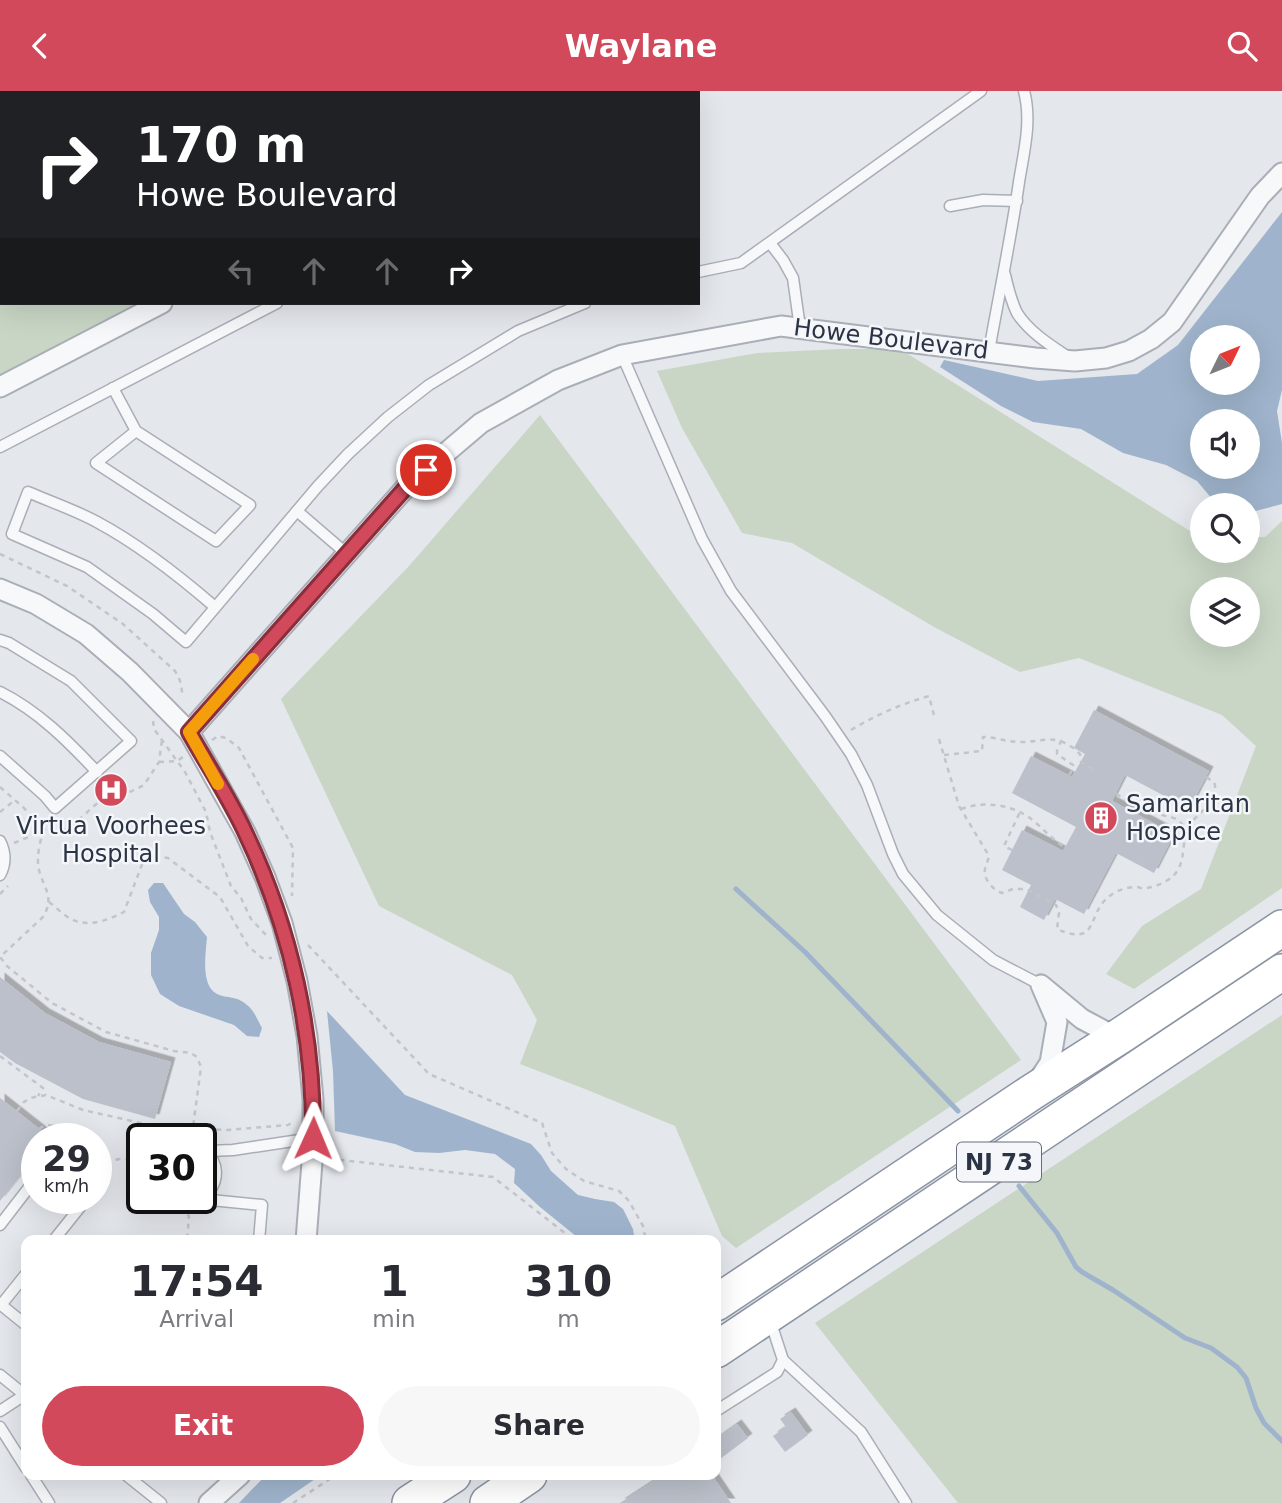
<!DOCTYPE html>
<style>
:root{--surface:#fff;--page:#f7f7f7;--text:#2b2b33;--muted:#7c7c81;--accent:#d1495b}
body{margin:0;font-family:"DejaVu Sans",sans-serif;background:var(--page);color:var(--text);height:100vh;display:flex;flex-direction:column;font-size:26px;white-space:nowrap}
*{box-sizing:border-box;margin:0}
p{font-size:23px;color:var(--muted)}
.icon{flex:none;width:38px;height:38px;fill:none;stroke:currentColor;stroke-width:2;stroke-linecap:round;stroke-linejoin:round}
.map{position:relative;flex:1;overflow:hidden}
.details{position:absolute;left:21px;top:1144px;width:700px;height:245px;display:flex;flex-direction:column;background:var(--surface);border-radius:14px;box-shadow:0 7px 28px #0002}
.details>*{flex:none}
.guide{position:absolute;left:0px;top:0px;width:700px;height:214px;box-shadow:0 7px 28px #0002;background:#202124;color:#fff;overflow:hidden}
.needle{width:46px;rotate:47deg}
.buttons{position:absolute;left:1190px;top:234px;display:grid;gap:14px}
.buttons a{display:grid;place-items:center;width:70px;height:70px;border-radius:50%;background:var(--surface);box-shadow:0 7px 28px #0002;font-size:35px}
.speed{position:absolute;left:21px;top:1032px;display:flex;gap:14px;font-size:35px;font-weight:700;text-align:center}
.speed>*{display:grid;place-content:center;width:91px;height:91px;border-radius:50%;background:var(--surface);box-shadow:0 7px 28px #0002;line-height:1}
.speed small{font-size:18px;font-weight:400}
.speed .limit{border:4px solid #111;border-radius:10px;background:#fff;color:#111}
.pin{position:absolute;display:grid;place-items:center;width:60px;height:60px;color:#fff;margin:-30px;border:4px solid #fff;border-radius:50%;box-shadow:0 2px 7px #0007}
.me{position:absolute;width:77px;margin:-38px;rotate:1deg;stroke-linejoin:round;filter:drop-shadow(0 0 5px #0008)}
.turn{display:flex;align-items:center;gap:24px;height:147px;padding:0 21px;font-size:32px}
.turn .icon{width:91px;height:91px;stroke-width:2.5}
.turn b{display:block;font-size:49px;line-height:60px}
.lanes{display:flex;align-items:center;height:66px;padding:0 21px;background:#0003;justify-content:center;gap:35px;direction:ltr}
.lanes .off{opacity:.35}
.eta{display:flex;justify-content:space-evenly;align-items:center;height:119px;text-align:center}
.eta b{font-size:42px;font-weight:700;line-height:49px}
.primary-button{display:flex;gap:14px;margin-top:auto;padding:14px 21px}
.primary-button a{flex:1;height:80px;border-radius:42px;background:var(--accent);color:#fff;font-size:28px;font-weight:700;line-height:80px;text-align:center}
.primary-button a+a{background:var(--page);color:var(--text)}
header{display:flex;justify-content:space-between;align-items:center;height:91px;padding:0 21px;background:var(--accent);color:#fff;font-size:32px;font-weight:700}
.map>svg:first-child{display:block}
.green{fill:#c9d6c5;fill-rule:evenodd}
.water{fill:#9fb4cc;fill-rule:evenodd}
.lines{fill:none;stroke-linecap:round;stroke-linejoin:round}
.stream{stroke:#9fb4cc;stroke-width:5}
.building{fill:#bbc0ca;filter:url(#shadow)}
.lane-casing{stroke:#a9aeb7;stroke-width:13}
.street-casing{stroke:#a9aeb7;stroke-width:23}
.highway-casing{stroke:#8b94a3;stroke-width:38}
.path{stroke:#c2c5cb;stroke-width:2.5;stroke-dasharray:5 5;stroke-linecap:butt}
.lane{stroke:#f7f8fa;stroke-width:10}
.street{stroke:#f7f8fa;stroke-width:19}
.highway{stroke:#fff;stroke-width:35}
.route-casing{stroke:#882f3b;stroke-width:18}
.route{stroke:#d1495b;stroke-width:12}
.slow{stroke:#f59e0b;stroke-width:12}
.labels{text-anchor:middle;stroke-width:5;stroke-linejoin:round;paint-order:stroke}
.shield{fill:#f4f6f9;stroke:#676e7b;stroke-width:2}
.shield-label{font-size:23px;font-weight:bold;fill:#2b3445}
.street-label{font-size:24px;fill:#2b3445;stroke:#f4f6f9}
.poi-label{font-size:24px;fill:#2b3445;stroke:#f4f6f9;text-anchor:start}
</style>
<header><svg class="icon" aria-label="back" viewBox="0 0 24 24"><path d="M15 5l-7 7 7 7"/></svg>Waylane<svg class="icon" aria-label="search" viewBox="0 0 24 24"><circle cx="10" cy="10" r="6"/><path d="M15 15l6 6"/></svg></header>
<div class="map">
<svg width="1282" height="1412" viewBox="0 0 1282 1412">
<defs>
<filter id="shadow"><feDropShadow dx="4.5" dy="-4.5" stdDeviation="0" flood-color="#0004"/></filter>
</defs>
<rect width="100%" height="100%" fill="#e4e7ec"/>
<g class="green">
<polygon points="0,0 563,0 560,2 2,2 2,212 162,212 0,296"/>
<path d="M840,258H900L1198,445H1202V460H1248V446H1265L1282,430V797L1134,898L1106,883L1142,835L1201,798L1256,655L1222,624L1079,567L1020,581L934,536L792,452L742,442L682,337L657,280L757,262ZM1202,499H1248V544H1202Z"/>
<polygon points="540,324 1021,969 736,1157 722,1145 675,1035 585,998 520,973 537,929 512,884 379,815 281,608 409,475"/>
<polygon points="1282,924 1282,1412 958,1412 815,1232"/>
</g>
<g class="water">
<path d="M1282,121V299L1277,320L1282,352V413L1248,422V415H1218L1197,390L1166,374L1123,362L1081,338L1033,331L1001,315L940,276L944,269L1038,290L1137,283L1178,254ZM1202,247H1248V292H1202ZM1202,331H1248V376H1202Z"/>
<path d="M154,792H163L184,823L195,831L207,846C206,862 200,894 217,903C227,908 236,904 247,914C254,919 258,930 262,937L259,946L247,945L234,934L179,915L160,903L151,884V862L159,839V826L150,811L148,799Z"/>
<polygon points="327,920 405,1004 531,1053 541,1064 551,1080 578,1104 595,1108 614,1111 623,1118 633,1138 635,1150 582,1150 540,1116 514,1092 515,1078 495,1063 465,1059 439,1062 415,1061 395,1053 335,1040 333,980"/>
<polygon points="266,1384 321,1384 280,1412 239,1412"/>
</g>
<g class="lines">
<g class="stream">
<polyline points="736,798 805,861 958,1020"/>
<polyline points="1019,1095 1057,1142 1076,1176 1082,1181 1113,1199 1185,1247 1211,1257 1237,1276 1246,1287 1256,1317 1264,1332 1282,1350"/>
</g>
</g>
<g class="building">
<polygon points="1094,619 1209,680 1189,718 1125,684 1112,710 1174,743 1154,782 1116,762 1084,823 1055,808 1044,829 1020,816 1031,794 1002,779 1022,739 1063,760 1076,736 1012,702 1031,665 1072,686 1085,663 1074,657"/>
<polygon points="0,886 45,922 99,951 171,971 155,1028 83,1008 15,972 0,961"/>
<polygon points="0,1007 52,1048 37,1048 37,1064 0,1110"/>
<polygon points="791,1321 808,1344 785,1361 773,1345 786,1336 780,1328"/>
<polygon points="737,1333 748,1347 716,1371 716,1348"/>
<polygon points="663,1384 712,1384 731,1412 620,1412"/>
</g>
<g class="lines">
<g class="lane-casing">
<g id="lane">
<polyline points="532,0 533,2"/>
<polyline points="683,2 686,0"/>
<polyline points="950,115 983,109 1017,110"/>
<polyline points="770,152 783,169 793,187 800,237"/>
<polyline points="698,181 741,172 981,0"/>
<path d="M1005,184C1008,197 1011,210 1017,222C1029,241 1050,254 1068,266"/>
<path d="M989,260C999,204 1011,147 1019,91C1024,60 1032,30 1024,0"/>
<polyline points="622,264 702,448 731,500 825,625 851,663 867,694 893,763 903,783 937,824 993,869 1041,894"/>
<polyline points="113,297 136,340 250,414 216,450 96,372 136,340"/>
<polyline points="0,356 277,212"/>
<polyline points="297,420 347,463"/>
<path d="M215,516C178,484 140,454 97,431C75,419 51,411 28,401L12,443L87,476L153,523L186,551L318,395L348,363L388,326L429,294L518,240L585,212"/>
<polyline points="0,549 9,552 71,590 131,650 55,717 45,705 0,665"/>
<path d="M0,601C38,620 68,650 97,681"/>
<path d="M0,750C6,762 6,773 0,784"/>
<polyline points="208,1060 233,1059 313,1047"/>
<path d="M172,1108C209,1123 233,1078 201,1056"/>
<polyline points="201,1108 262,1114 259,1150"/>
<polyline points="0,1134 37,1086"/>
<polyline points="53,1150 85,1110 86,1108"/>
<polyline points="0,1213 26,1234"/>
<polyline points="1,1214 26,1183"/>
<polyline points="783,1269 861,1341 906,1412"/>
<polyline points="0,1284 26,1305"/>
<polyline points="0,1320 26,1303"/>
<polyline points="716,1320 777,1281 783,1269 770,1229"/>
<polyline points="0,1336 26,1377"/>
<polyline points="31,1384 49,1412"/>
<polyline points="126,1384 161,1412"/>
</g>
</g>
<g class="street-casing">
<g id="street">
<polyline points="560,2 563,0"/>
<polyline points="0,296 162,212"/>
<polyline points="0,498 36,513 86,543 130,581 189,641 245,741 265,786 282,832 297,890 307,945 313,1008 313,1058 306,1150"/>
<polyline points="189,641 408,394 481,332 558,289 622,264 781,235 1035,267 1075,270 1106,267 1129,260 1151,248 1172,231 1260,105 1282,82"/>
<polyline points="1038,990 1050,972 1057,931 1041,894 1082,928 1110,943 1122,943"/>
<polyline points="209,1412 240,1384"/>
</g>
</g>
<g class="highway-casing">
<g id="highway">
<polyline points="716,1212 1032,1001 1123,943 1282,837"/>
<polyline points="716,1259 1282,881"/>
<polyline points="410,1412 453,1384"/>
<polyline points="488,1412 529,1384"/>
</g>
</g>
<g class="path">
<path d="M0,463L67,495L123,533L175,580C180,588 182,594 182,604L181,605"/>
<polyline points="153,630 154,638 185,681 206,721 210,741 231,795 241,807 251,828 266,844"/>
<path d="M851,639C876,624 901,613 929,605L935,628"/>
<path d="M939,648L959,715L989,765C988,770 986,773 985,778C983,788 993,799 1002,802L1013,798H1026L1056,814L1059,822L1057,838C1101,857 1085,822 1111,804C1118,799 1128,796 1137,796C1142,797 1142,798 1147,797C1155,796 1166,791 1172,786C1188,772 1180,750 1189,735C1197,721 1221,711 1214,691L1206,686"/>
<polyline points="212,649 218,645 226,647 239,657 293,757 292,805"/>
<polyline points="1061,650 1072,656 1080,663 1081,671 1097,680"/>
<path d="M944,664L982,660L983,646C995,646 1007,651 1019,651C1033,652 1046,646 1061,650L1057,660V663L1073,674V678L1069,684"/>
<polyline points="159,671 177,670 183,666"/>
<path d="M0,696L24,717L43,740C40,752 36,766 39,779C44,798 55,806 43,826L0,866L7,875L52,912L106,941L174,960L191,962L197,966L201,976L193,1036"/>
<path d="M1116,703C1127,709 1141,715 1153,721C1169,728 1176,722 1187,740"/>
<path d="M961,718C985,709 1016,714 1035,731C1045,740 1053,749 1065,756"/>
<polyline points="0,721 15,709"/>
<polyline points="14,752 43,740 56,729 66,740 102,708 124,704 144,694 159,671 162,649"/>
<polyline points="1012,759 1004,755 1020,721"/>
<polyline points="0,803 8,795"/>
<path d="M49,811C56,816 63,824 71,828C89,837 108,829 124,821L143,771L155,765L168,767L220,806L248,855L262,867H272"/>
<polyline points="308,854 429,983 542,1032 552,1062 566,1078 584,1090 619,1100 629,1110 643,1135 646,1150"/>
<polyline points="0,965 43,997 38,1005"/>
<polyline points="17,1020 24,1011 30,1007 46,1004 83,1019 154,1035 227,1039 288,1034 295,1030"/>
<path d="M39,1038C51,1028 61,1040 71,1048"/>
<polyline points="154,1048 158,1044 171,1036"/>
<polyline points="331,1063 341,1069 493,1086 575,1150"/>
<polyline points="96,1067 106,1070 120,1068 142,1068"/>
<polyline points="154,1108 161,1115"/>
<polyline points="187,1124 189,1125 187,1150"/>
<polyline points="293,1412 336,1384"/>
</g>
<use href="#lane" class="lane"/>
<use href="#street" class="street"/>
<use href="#highway" class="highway"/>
</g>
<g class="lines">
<g class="route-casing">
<path id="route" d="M313,1047C314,943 291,838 246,743C230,708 208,675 189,641L408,394L426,379"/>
</g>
<use href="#route" class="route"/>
<polyline class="slow" points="218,693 189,641 253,568"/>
</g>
<defs>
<g id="hospital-disc" transform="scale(1.75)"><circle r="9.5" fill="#d1495b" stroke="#f4f6f9"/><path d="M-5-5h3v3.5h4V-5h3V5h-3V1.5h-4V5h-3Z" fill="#fff"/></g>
<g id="building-disc" transform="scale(1.75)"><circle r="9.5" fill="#d1495b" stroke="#f4f6f9"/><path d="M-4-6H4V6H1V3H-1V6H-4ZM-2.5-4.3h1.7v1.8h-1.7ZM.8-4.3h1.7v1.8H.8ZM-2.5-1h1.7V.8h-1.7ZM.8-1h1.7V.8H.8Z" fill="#fff"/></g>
</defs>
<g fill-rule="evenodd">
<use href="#hospital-disc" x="111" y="699"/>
<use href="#building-disc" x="1101" y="727"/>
</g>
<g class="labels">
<rect class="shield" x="957" y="1051.5" width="84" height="39" rx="5"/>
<g class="shield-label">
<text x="999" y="1079">NJ 73</text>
</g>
<g class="street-label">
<text transform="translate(891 248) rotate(7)" y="8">Howe Boulevard</text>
</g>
<g class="poi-label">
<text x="1126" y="721">Samaritan<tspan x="1126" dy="28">Hospice</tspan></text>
<text x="111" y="743" text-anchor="middle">Virtua Voorhees<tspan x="111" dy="28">Hospital</tspan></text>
</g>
</g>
</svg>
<div class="buttons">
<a><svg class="needle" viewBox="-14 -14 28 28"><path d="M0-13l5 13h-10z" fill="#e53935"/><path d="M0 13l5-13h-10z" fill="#7c7c81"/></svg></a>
<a><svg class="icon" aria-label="sound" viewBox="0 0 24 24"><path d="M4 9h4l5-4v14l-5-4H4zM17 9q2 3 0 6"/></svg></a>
<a><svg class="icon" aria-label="search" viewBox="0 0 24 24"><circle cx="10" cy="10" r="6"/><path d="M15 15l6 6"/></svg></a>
<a><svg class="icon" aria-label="layers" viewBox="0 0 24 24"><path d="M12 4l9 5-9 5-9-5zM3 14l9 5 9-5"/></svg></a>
</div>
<div class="speed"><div>29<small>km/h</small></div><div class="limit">30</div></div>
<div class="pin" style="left:426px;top:379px;background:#d93025"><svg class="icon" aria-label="arrive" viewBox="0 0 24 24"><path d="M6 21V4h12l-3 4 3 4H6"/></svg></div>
<svg class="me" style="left:313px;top:1047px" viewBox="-20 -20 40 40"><path d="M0-17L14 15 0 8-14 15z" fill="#d1495b" stroke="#fff" stroke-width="4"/></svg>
<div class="guide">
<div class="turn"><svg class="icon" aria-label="right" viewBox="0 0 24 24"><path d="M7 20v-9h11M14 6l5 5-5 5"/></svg><div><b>170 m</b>Howe Boulevard</div></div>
<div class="lanes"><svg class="icon off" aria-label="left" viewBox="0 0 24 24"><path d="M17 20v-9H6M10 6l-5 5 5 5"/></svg><svg class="icon off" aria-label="ahead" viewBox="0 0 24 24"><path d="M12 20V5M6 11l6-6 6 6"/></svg><svg class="icon off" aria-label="ahead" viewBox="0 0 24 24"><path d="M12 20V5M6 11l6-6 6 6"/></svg><svg class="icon" aria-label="right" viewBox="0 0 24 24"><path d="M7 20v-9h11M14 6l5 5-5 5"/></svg></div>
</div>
<section class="details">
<div class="eta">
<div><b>17:54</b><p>Arrival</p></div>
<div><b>1</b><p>min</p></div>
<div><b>310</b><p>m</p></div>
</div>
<div class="primary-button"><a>Exit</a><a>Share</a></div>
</section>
</div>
